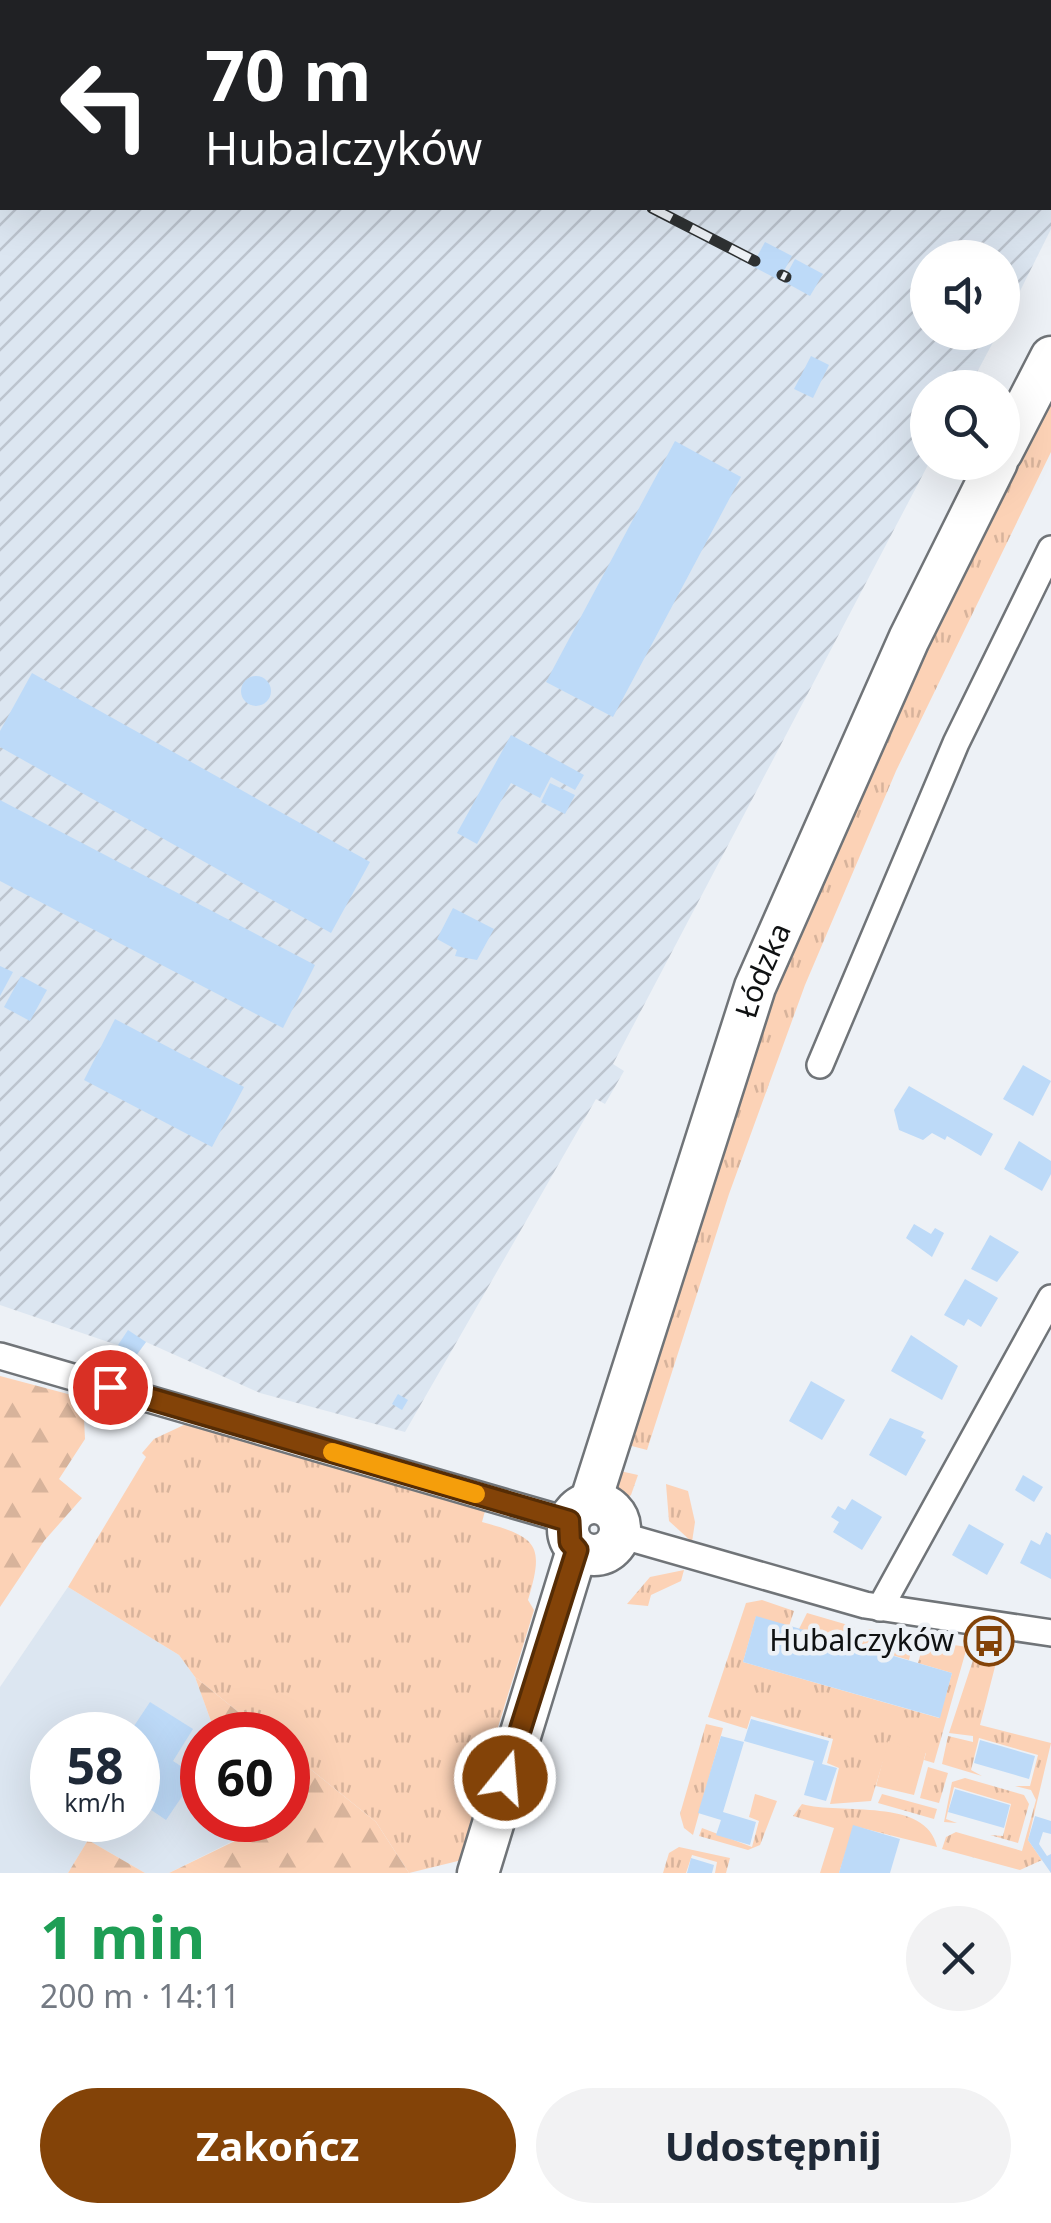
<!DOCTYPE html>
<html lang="pl">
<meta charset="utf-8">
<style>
:root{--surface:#fff;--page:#f2f2f3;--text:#1f2937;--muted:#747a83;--accent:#834308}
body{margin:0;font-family:"Noto Sans",sans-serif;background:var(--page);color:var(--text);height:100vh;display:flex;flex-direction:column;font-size:38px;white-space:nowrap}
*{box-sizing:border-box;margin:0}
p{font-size:32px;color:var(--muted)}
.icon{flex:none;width:55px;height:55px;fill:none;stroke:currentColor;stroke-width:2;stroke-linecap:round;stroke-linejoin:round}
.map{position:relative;height:1873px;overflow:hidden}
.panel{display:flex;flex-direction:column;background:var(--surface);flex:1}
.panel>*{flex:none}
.hud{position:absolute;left:0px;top:0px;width:1052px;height:210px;box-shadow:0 10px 40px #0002;background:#202124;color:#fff;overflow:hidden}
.fabs{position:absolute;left:910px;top:240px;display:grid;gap:20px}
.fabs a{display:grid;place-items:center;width:110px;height:110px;border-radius:50%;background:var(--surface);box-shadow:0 10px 40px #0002;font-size:50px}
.speed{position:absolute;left:30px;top:1712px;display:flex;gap:20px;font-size:50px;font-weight:700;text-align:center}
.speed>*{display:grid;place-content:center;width:130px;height:130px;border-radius:50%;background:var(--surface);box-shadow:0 10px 40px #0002;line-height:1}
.speed small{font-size:25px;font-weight:400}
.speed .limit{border:15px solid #d22;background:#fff;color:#111}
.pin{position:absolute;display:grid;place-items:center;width:85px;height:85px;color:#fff;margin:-42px;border:5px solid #fff;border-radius:50%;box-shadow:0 2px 10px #0007}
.me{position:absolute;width:110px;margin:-55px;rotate:17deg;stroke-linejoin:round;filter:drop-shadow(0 0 8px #0008)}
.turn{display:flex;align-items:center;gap:35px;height:210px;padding:0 40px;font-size:45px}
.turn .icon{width:130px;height:130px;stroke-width:2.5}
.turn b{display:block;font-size:70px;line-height:85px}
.round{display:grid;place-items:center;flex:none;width:105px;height:105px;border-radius:52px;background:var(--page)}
.head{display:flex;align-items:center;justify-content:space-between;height:170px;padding:0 40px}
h1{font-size:60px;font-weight:700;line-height:75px;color:#1e9e55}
.action{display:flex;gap:20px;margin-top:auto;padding:20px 40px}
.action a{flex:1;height:115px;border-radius:60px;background:var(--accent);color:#fff;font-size:40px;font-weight:700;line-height:115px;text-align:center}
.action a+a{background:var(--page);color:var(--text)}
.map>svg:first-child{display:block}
.built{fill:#dce6f1;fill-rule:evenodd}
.industrial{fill:url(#industrial-furrows);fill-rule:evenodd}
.grass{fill:url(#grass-tufts)}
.forest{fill:url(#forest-firs)}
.park{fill:#fcd2b6}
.building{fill:#bddaf8}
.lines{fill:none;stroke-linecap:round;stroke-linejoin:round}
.street-casing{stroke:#707478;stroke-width:30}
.primary-casing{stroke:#707478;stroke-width:45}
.street{stroke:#fff;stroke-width:25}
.primary{stroke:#fff;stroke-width:40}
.rail-casing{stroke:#2e3132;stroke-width:11}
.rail{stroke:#edf1f6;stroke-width:8;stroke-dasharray:22;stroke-linecap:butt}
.route-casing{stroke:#552c05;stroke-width:25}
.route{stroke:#834308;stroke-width:18}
.slow{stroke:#f59e0b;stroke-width:18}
.labels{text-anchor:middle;stroke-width:9;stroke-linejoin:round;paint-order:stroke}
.street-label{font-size:30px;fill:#0f1112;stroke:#edf1f6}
.poi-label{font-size:30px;fill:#0f1112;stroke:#edf1f6;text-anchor:end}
</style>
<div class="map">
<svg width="1051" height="1873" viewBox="0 0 1051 1873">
<defs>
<pattern id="industrial-furrows" width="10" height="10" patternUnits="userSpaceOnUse" patternTransform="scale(2.5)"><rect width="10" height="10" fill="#dce6f1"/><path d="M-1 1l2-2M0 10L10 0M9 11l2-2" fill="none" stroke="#bcc4ce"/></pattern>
<pattern id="grass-tufts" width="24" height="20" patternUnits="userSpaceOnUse" patternTransform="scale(2.5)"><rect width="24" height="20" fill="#fcd2b6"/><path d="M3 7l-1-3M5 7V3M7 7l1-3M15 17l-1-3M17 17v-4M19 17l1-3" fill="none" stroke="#d7b39b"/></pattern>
<pattern id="forest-firs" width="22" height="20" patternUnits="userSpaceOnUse" patternTransform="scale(2.5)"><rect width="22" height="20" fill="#fcd2b6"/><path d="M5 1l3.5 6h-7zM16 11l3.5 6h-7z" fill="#d7b39b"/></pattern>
</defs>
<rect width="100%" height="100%" fill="#edf1f6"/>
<path class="built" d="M68,1587L179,1655L195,1677L216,1735H202V1820H235L239,1838L169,1873H145L88,1840L68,1873H0V1687ZM52,1735H138V1820H52Z"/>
<path class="industrial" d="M0,0H1051V229L1003,325L1002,258H928V332L998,333L969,387L928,388L929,463L613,1064L624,1071L605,1104L596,1099L405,1432L260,1393L146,1342L135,1357L117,1345L0,1305ZM2,2H1050V208H2Z"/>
<g class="grass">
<polygon points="1051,390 1051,452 896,771 805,985 729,1194 647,1450 628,1445 777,979 910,668"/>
<path d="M186,1424L485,1511L482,1522C537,1537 545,1544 528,1600L534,1610L475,1802L462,1860L409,1873L376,1822L288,1751V1735H267L195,1677L179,1655L68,1587L146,1457L142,1453L154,1439Z"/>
<polygon points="620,1471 638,1475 631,1495 622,1502 616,1496"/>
<polygon points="666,1484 688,1491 695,1522 692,1542 669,1521"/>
<polygon points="684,1570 681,1581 651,1595 648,1606 627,1604 650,1577"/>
<polygon points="762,1600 794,1611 789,1626 756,1617 743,1662 939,1718 952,1673 918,1663 923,1645 928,1641 967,1647 934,1763 924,1760 926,1753 889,1742 871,1801 830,1804 839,1768 827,1763 833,1739 751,1716 747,1729 708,1717 746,1603"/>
<polygon points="807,1613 855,1627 851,1643 799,1629"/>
<polygon points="869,1629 914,1638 909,1660 861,1646"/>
<polygon points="977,1648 977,1652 998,1655 980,1725 1051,1743 1028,1840 1042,1860 1020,1870 942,1849 946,1837 956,1832 1022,1851 1036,1800 1031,1790 1015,1786 1030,1786 1038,1755 979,1738 971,1770 982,1776 942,1764 948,1736 973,1742 973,1736 949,1733"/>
<polygon points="706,1724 723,1728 693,1835 684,1828 680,1814"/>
<polygon points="928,1767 948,1773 939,1803 920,1798"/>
<polygon points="965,1778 1024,1795 1029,1804 1018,1843 990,1835 1003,1836 1011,1804 954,1787 946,1819 957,1823 944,1822 952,1782"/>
<polygon points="755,1794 777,1801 760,1845 748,1850 699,1836 702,1828 752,1847 759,1821 749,1817"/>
<polygon points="882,1794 937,1809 934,1819 878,1803"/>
<path d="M802,1804C840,1815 927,1797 937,1847L854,1826L839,1873H820L834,1828L793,1816Z"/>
<polygon points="679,1847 730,1858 726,1873 715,1873 717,1862 692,1855 686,1873 663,1873 669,1853"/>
</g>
<g class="forest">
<polygon points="0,1376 83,1398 85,1439 59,1479 82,1498 44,1541 0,1607"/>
<polygon points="195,1677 267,1735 216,1735"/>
<polygon points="288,1751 376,1822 409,1873 169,1873 239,1839 235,1820 288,1820"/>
<polygon points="88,1840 145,1873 68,1873"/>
</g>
<polygon class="park" points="888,1741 926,1752 914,1795 876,1786"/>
<g class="building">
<polygon points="765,242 792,256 779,280 752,266"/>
<polygon points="795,259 823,274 810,296 783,281"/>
<polygon points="811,356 829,365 813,398 794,389"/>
<polygon points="675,441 741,477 613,717 546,682"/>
<polygon points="32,673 370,862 331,933 0,747 0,731"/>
<circle cx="256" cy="691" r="15"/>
<polygon points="511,735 584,775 575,790 551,777 540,798 511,783 477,844 457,833"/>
<polygon points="550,783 575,795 565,814 541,802"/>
<polygon points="0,800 315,965 283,1028 0,881"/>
<polygon points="453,908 494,929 477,960 455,956 457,950 437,939"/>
<polygon points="0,966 13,972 0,996"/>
<polygon points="21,976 47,990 30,1021 4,1007"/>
<polygon points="115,1019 244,1087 212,1147 84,1080"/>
<polygon points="1023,1065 1051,1081 1033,1116 1003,1099"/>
<polygon points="909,1086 993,1134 981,1156 947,1136 945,1140 932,1133 923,1140 899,1130 894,1110"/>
<polygon points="1019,1141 1051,1161 1051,1174 1042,1191 1004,1169"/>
<polygon points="914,1224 931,1234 935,1228 944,1233 932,1257 906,1238"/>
<polygon points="990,1235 1019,1252 997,1282 971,1269"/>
<polygon points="965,1279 998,1298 981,1327 968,1319 964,1326 944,1315"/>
<polygon points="128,1330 146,1342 135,1357 118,1345"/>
<polygon points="911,1335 958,1366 942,1400 891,1371"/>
<polygon points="811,1381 845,1400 822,1440 789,1421"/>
<polygon points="398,1394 408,1400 402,1410 392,1404"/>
<polygon points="890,1418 924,1432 921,1437 926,1440 906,1476 869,1455"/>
<polygon points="1023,1475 1043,1487 1034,1502 1015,1490"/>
<polygon points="852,1499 882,1517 862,1550 833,1532 839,1522 831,1517 838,1506 845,1510"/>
<polygon points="969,1524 1004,1544 987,1575 952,1555"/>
<polygon points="1046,1532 1051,1535 1051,1579 1020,1563 1031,1540 1040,1545"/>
<polygon points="756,1616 952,1673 940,1718 743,1662"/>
<polygon points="977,1645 999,1648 998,1655 976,1652"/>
<polygon points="150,1702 193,1729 173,1761 196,1776 166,1820 138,1801 138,1735 128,1735"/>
<polygon points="751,1719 829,1741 822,1764 837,1768 826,1801 804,1795 814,1761 744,1741"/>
<polygon points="721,1736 744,1742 723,1812 756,1822 750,1845 716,1835 721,1820 698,1813"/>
<polygon points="980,1740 1035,1756 1029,1779 974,1763"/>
<polygon points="955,1789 1010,1805 1004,1828 948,1812"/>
<polygon points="1035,1816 1051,1821 1051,1834 1043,1832 1039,1844 1047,1856 1051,1854 1051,1873 1028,1840"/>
<polygon points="853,1825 900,1839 890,1873 839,1873"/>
<polygon points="691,1858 714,1865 712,1873 687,1873"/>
</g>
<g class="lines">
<g class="street-casing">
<g id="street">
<polyline points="820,1065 956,743 1051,549"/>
<polyline points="0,1356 569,1521"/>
<polyline points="620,1535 865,1605 1051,1633"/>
<polyline points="880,1608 1051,1298"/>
</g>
</g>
<g class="primary-casing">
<g id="primary">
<polyline points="1002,452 1051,357"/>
<path id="s1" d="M590,1503L755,987L909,639L997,462"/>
<circle cx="594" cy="1529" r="26"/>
<polyline points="478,1873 577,1550"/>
</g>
</g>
<use href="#street" class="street"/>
<use href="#primary" class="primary"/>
<g class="rail-casing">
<g id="rail">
<polyline points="254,0 259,2"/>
<polyline points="652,208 755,261"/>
<polyline points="782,275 786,277"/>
</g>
</g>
<use href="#rail" class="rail"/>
</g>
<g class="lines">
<g class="route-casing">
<polyline id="route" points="110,1387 569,1521 570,1542 577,1550 505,1778"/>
</g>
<use href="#route" class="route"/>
<polyline class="slow" points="332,1452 476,1494"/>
</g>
<defs>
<g id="bus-ring" transform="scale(2.5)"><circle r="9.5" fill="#edf1f6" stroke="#834308" stroke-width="1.5"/><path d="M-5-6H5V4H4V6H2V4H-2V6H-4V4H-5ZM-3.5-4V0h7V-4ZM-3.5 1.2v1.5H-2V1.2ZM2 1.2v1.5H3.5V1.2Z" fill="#834308"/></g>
</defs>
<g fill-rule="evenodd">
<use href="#bus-ring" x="989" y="1641"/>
</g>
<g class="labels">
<g class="street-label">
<text dy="10" stroke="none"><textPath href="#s1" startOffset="560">Łódzka</textPath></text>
</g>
<g class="poi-label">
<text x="954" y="1651">Hubalczyków</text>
</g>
</g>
</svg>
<div class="fabs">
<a><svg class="icon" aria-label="sound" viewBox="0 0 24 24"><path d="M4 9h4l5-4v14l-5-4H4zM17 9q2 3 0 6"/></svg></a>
<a><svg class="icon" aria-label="search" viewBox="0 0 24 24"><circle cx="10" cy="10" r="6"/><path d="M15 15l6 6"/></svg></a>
</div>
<div class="speed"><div>58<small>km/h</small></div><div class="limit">60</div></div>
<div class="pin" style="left:110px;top:1387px;background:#d93025"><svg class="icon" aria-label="arrive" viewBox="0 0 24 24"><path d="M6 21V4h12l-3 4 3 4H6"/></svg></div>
<svg class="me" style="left:505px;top:1778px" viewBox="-20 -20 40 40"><circle r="17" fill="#834308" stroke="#fff" stroke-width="3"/><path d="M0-11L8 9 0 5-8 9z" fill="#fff"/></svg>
<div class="hud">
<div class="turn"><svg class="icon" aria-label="left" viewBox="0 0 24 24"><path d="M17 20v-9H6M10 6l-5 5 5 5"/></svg><div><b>70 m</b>Hubalczyków</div></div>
</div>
</div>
<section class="panel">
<div class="head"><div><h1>1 min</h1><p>200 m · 14:11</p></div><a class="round"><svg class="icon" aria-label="close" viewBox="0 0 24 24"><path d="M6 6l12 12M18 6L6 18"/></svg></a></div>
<div class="action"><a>Zakończ</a><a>Udostępnij</a></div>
</section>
